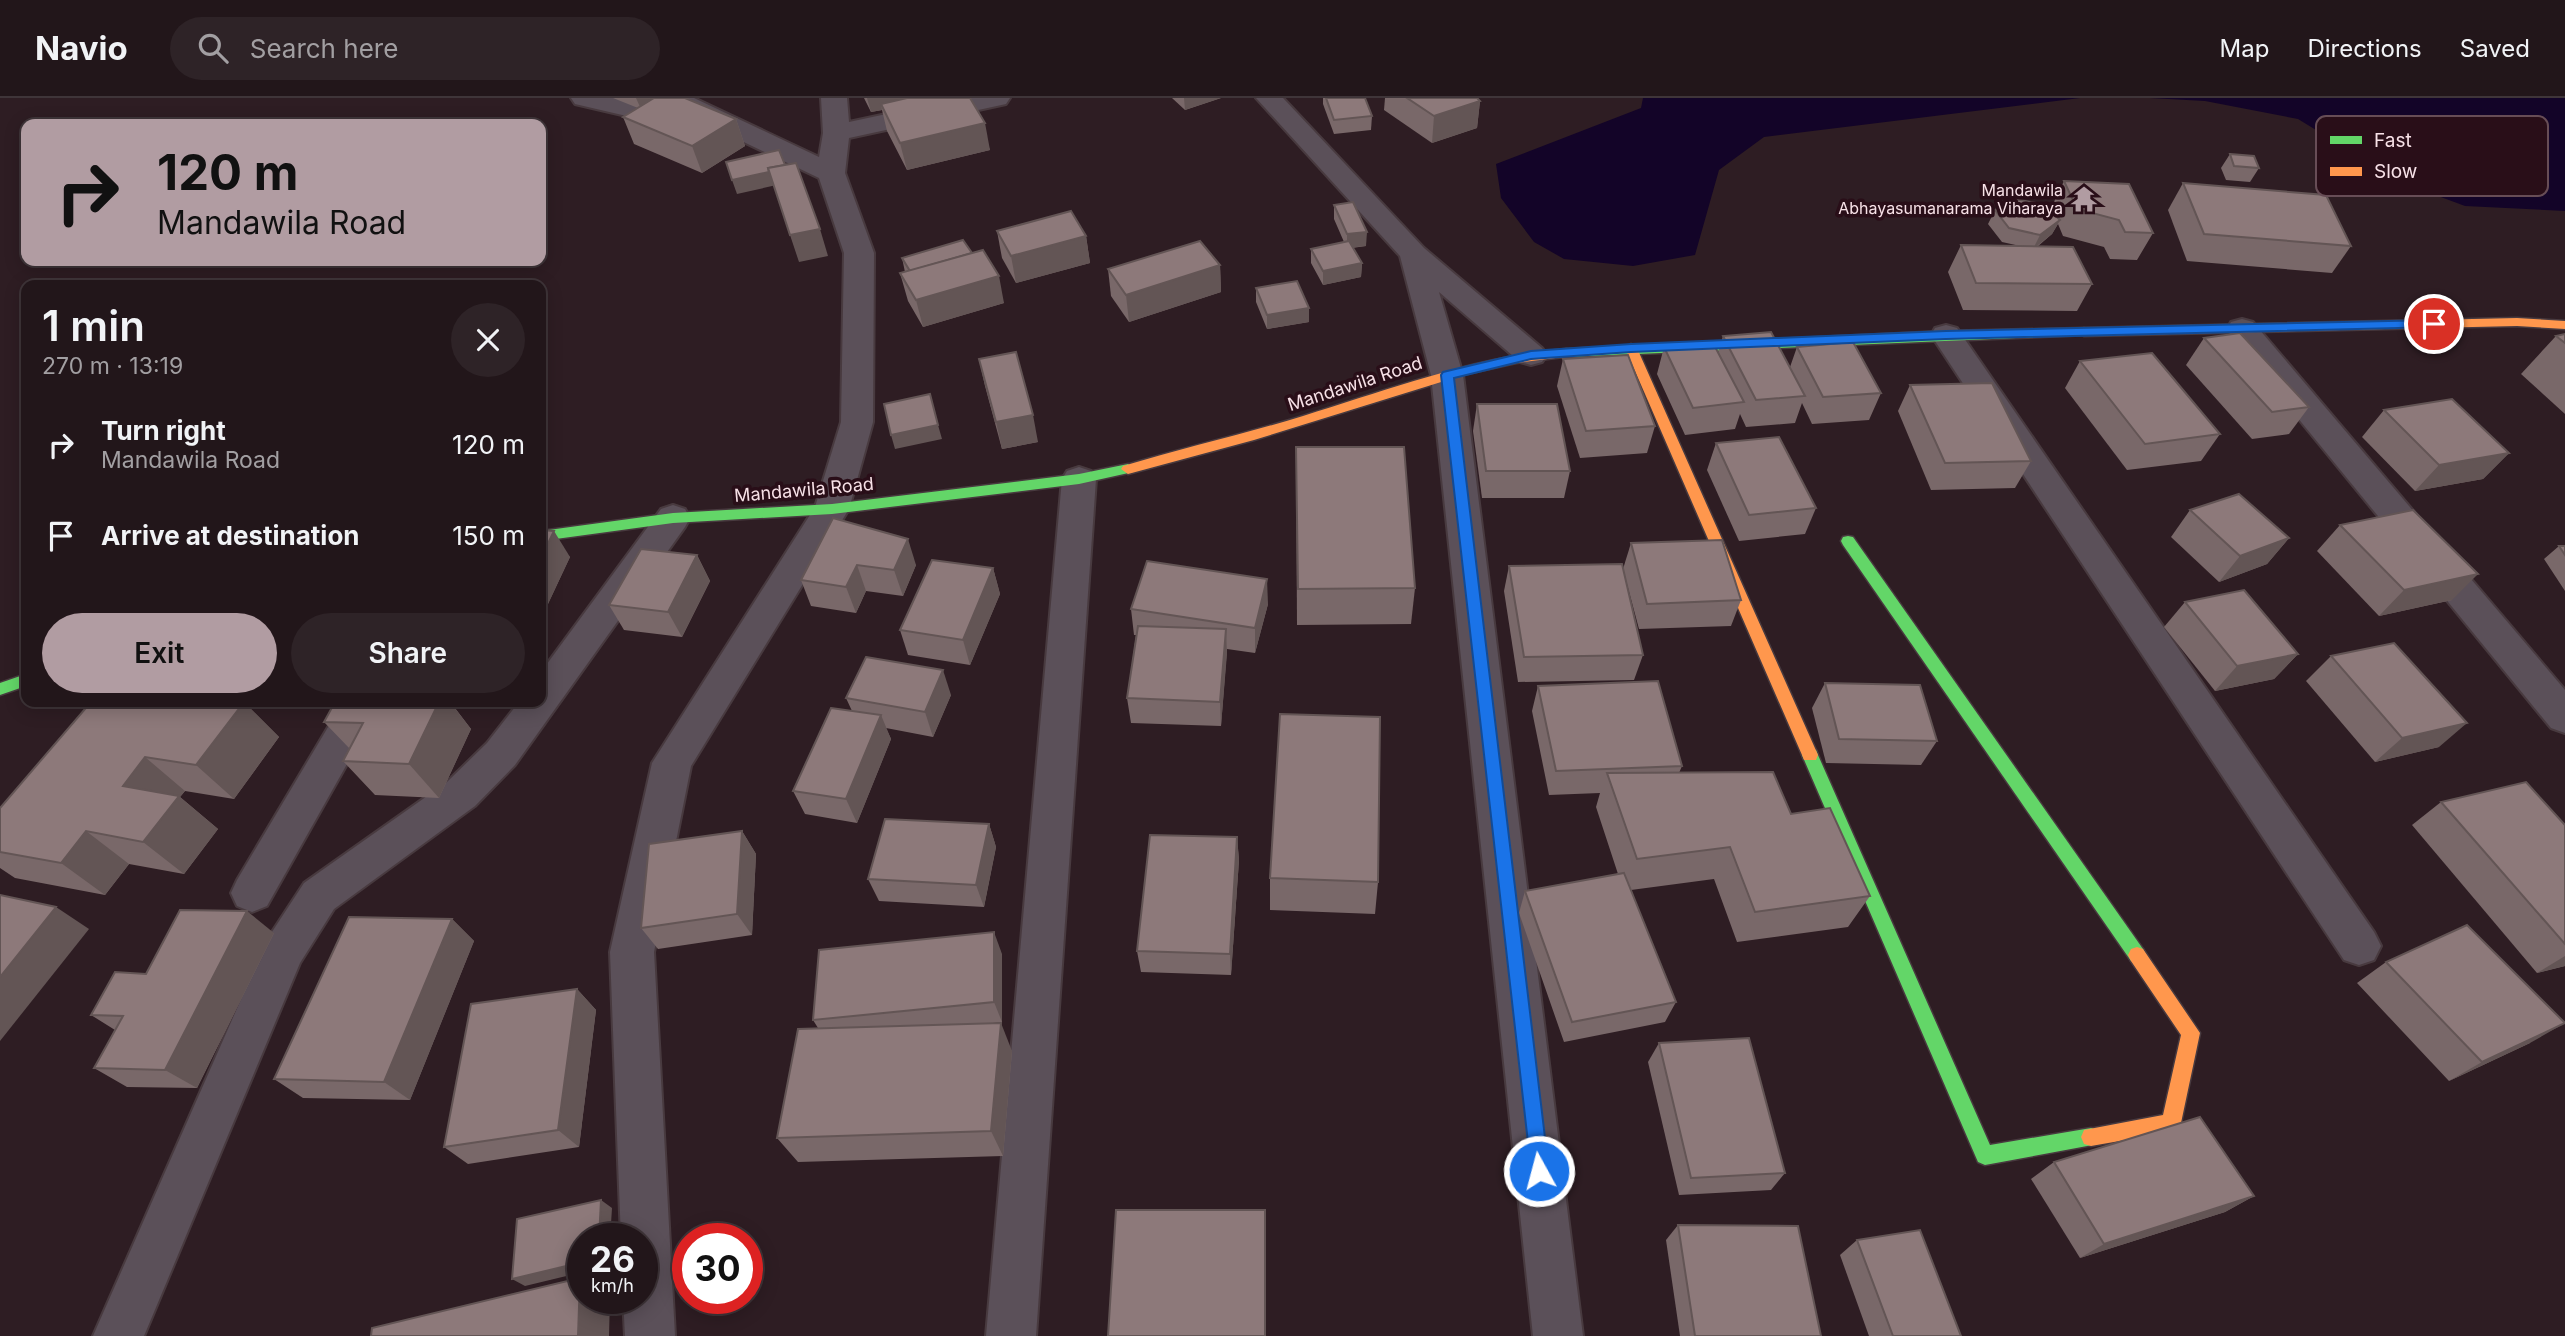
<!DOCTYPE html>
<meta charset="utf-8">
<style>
:root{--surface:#22161a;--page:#2e2327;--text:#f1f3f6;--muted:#a29fa2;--line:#3f3539;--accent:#b19ca2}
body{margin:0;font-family:Inter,sans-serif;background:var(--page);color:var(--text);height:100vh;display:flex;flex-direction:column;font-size:26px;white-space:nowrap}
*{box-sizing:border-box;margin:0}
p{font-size:23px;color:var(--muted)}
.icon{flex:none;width:38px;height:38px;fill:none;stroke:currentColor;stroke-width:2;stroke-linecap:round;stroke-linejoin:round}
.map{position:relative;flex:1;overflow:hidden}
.side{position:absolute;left:21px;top:182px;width:525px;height:427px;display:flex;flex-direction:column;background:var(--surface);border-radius:14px;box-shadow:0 4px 18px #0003,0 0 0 2px var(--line)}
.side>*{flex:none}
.guide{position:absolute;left:21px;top:21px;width:525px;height:147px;border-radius:14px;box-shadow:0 4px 18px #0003,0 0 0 2px var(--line);background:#b19ca2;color:#111;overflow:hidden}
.speed{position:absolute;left:567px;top:1125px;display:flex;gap:14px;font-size:35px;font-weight:700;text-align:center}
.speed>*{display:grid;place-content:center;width:91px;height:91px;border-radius:50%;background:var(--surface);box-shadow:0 4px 18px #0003,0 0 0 2px var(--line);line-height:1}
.speed small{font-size:18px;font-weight:400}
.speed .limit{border:10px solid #d22;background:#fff;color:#111}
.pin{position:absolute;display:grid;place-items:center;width:60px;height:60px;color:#fff;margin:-30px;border:4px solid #fff;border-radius:50%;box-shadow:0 2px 7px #0007}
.me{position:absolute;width:77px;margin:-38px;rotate:353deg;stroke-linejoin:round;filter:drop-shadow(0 0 5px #0008)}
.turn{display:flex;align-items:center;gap:24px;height:147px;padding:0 21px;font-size:32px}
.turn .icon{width:91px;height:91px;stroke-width:2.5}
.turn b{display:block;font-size:49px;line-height:60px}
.round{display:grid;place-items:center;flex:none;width:74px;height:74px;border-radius:37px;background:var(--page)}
.overview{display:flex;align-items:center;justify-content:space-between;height:119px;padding:0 21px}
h1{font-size:42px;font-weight:600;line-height:52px}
.cta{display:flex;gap:14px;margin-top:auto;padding:14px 21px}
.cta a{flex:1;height:80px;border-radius:42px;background:var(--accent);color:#111;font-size:28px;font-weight:600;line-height:80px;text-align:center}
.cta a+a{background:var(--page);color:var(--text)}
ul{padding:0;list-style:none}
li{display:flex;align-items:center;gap:21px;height:91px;padding:0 21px}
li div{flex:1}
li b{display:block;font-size:26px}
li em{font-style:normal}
header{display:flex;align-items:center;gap:42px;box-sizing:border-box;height:98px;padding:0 35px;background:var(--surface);border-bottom:2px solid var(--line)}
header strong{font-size:33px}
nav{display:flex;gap:38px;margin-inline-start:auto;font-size:24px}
.search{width:490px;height:63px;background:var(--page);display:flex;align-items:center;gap:18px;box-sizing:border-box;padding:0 24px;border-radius:38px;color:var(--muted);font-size:26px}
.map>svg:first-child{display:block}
.water{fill:#130428}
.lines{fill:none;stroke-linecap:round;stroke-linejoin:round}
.street-casing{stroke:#483a3f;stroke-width:4}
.fast-casing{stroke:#483a3f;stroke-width:3}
.slow-casing{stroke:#483a3f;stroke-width:3}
.street{fill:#5b5059;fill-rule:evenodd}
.fast{fill:#63d668;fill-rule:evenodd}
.slow{fill:#ff974d;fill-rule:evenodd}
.wall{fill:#796869}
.shaded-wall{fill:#635555}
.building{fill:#8d797a;stroke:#635555;stroke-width:2}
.route{fill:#1a73e8;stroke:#114b97;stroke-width:2}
.labels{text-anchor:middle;stroke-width:7;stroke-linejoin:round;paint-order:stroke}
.far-poi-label{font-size:16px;fill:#f7e1e7;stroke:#290e18;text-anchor:end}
.street-label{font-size:18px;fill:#f7e1e7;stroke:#290e18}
.key{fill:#290e18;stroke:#674d56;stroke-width:2}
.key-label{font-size:19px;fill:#f7e1e7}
</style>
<header>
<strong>Navio</strong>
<div class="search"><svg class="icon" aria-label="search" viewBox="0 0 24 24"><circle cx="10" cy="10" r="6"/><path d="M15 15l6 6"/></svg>Search here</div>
<nav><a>Map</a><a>Directions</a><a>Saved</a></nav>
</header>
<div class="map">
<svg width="2565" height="1238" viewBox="0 0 2565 1238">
<rect width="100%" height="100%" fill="#2e1d23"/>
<g class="water">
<polygon points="1643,0 2080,0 1764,39 1719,72 1695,157 1633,168 1564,161 1534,144 1501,100 1496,66 1641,10"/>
<polygon points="2150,0 2565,0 2565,113 2465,108 2403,85 2298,21 2205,3"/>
</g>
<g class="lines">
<g class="street-casing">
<g id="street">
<polygon points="571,0 618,0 645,6 660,0 694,0 819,59 823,35 821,0 847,0 849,24 961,0 1010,0 1006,6 849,40 845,75 874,155 873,324 849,411 691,668 654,854 675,1238 625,1238 623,1200 642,1200 642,1141 621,1141 610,854 652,665 815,409 841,324 844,155 819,80 677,12 648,23 575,6"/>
<polygon points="1256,0 1283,0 1424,150 1542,250 1547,257 1542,264 1531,267 1520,264 1439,194 1463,277 1583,1238 1533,1238 1431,277 1400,158"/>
<polygon points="2242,221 2253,224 2565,592 2565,635 2551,630 2231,238 2227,231 2231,224"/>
<polygon points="1946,227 1957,230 2374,834 2381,848 2374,862 2359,867 2344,862 1931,237 1935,230"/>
<polygon points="1079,369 1091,373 1096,381 1036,1238 986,1238 1062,381 1067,373"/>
<polygon points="673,407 685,411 690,420 685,429 515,667 475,708 334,811 300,865 144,1238 93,1238 268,840 304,785 447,684 487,645 519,604 541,604 541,574 661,411"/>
<polygon points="343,604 382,604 267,808 252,814 237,808 231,795 237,782"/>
</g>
</g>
<g class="fast-casing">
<g id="fast">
<polygon points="2084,230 2090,234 2088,237 1566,259 1560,255 1566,251 1946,233"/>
<polygon points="1128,366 1135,371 1133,374 1079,386 832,416 673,425 541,443 541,433 673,415 832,406 1079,376"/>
<polygon points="1848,438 1853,439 2143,851 2146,857 2143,863 2137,865 2131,863 1843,447 1841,443 1843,439"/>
<polygon points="26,576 26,588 0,597 0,585"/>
<polygon points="1810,650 1816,652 1818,657 1990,1047 2091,1030 2098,1032 2101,1039 2098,1046 1985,1067 1978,1064 1802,657 1804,652"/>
</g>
</g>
<g class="slow-casing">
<g id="slow">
<polygon points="2517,220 2565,223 2565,231 2517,228 2084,238 2078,234 2084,230"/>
<polygon points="1631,246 1637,250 1818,657 1816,662 1804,662 1802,657 1625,250"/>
<path d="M1566,251L1571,252V258L1516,265L1467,276L1254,342L1128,376L1121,371L1123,368C1183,350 1244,336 1303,318C1390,291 1475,259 1566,251Z"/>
<polygon points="2137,849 2143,851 2200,935 2181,1025 2178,1032 2171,1034 2091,1048 2084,1046 2081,1039 2084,1032 2163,1017 2181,937 2131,863 2128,857 2131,851"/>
</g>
</g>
<use href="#street" class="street"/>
<use href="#fast" class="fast"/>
<use href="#slow" class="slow"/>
</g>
<g class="wall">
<polygon points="613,0 685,0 736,21 745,48 702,75 634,46 623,19 638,10"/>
<polygon points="864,0 970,0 990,52 907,72 887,33 882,12 871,14"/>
<polygon points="1172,0 1221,0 1185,12"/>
<polygon points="1323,0 1365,0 1372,18 1371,32 1334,36 1323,6"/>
<polygon points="1385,0 1477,0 1480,3 1477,30 1432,45 1384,12"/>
<polygon points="2230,56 2259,70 2250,84 2226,82 2221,70"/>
<polygon points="2064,83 2153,135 2137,162 2110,161 2104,149 2063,138 2058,126 2052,136 2037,149 2092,186 2077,213 1963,212 1948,174 1961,147 2020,148 2002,144 1988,126 1995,112 2053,116 2051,110"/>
<polygon points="2183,85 2351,148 2332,175 2187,163 2168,112"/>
<polygon points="1334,107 1366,148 1352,150 1362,165 1361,179 1323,187 1311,165 1311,151 1344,144 1334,121"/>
<polygon points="997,133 1086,138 1090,165 1016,185 1002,160"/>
<polygon points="972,155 1004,205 923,229 908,203 900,175 905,174 902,160"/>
<polygon points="1220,167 1221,194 1129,224 1111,198 1108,171"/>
<polygon points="1256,190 1309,224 1267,231 1256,204"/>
<polygon points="2565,236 2565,316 2521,276 2556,238"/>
<polygon points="1723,238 1790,269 1797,249 1881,295 1869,322 1812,326 1802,305 1795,325 1746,329 1740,316 1735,331 1685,337 1657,276 1664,249 1718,255"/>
<polygon points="2204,240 2309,309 2289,336 2252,341 2186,267"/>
<polygon points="979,261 1038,344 1002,351 985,288"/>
<polygon points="1563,261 1655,328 1647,355 1580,360 1557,288"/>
<polygon points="2080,263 2220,336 2201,363 2127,372 2065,290"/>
<polygon points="1910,287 2031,363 2015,390 1931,392 1898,313"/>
<polygon points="1477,306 1570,373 1564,400 1482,400 1473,333"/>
<polygon points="2384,312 2509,355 2483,381 2415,393 2362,339"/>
<polygon points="1716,345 1816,410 1805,436 1739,443 1707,372"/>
<polygon points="1296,349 1415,490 1411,526 1297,527"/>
<polygon points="2190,412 2289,440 2267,466 2219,484 2171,439"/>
<polygon points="833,420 916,467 903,498 866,493 856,515 811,508 801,482"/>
<polygon points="2340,427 2452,502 2379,518 2317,453"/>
<polygon points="541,432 570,459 547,508 541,508"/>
<polygon points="1631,445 1741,502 1731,528 1639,531 1623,471"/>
<polygon points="2559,448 2565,448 2565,493 2544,461"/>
<polygon points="697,457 710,483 682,539 624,532 609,507"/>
<polygon points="1509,468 1643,557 1634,582 1518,584 1504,493"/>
<polygon points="993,470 1000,496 970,567 908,557 900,532"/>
<polygon points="2185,504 2298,556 2274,581 2215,593 2164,529"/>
<polygon points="1268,506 1255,555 1227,551 1221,628 1131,625 1127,600 1136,537 1134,537 1131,511"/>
<polygon points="2331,558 2439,649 2375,664 2306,583"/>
<polygon points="1825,585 1937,643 1921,667 1826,665 1812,610"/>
<polygon points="1538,588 1682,668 1679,675 1791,716 1870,798 1848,829 1737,844 1714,781 1631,792 1676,904 1665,924 1564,944 1519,815 1525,793 1618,776 1596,709 1600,695 1549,697 1532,613"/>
<polygon points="951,597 933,639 886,630 891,641 857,725 805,716 793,693 852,613 846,600"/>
<polygon points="253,604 249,609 279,639 234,701 185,693 180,699 218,731 184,776 129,766 105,797 15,780 0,770 0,710"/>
<polygon points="335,604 491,604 487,611 455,610 471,631 439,700 375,697 343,663 350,651 324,624"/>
<polygon points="2441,704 2565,727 2565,868 2537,875 2412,727"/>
<polygon points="989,726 996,749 984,809 879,803 868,781"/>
<polygon points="742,733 756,756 752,837 658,851 641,830"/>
<polygon points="1237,739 1239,762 1231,877 1141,874 1137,853"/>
<polygon points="1270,780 1378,784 1375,816 1270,812"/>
<polygon points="452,821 474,843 410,1002 303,1000 274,981"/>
<polygon points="274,835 197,990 127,989 94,970 115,932 91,917 146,876"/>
<polygon points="1002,856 1002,924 984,926 1012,953 1003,1058 798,1064 777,1040 818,930 813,922"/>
<polygon points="2386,864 2530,945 2449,983 2357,885"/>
<polygon points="577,891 596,912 579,1049 468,1066 444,1049"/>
<polygon points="1659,945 1785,1075 1771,1092 1679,1097 1648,964"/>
<polygon points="2054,1064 2254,1098 2225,1114 2080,1160 2031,1081"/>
<polygon points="1678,1127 1821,1238 1680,1238 1666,1142"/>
<polygon points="1857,1142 1961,1238 1869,1238 1840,1157"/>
</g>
<g class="shaded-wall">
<polygon points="636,0 658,0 641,11"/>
<polygon points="867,0 933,0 881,6 882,12 871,14"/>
<polygon points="1184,0 1221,0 1185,12"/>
<polygon points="1480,3 1477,30 1432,45 1434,18"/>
<polygon points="736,21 745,48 702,75 692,48"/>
<polygon points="985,25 990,52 907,72 900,45"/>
<polygon points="786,70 790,84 737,96 732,82"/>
<polygon points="2060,122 2052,136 2033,151 2040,137"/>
<polygon points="820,131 828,158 799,164 790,137"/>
<polygon points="1367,134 1366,148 1347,150 1347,136"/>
<polygon points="1086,138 1090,165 1016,185 1011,158"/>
<polygon points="1362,165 1361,179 1323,187 1323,173"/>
<polygon points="1220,167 1221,194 1129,224 1126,197"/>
<polygon points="999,178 1004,205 923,229 916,202"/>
<polygon points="1309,210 1309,224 1267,231 1267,217"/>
<polygon points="1033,317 1038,344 1002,351 996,324"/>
<polygon points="938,327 942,341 895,351 891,337"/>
<polygon points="2509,355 2483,381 2415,393 2439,367"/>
<polygon points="554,433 570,459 547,508 541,499 541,460"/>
<polygon points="2289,440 2267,466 2219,484 2240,458"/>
<polygon points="908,441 916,467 903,498 894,472"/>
<polygon points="697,457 710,483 682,539 668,514"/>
<polygon points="857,467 866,493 856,515 846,489"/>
<polygon points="993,470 1000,496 970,567 963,542"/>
<polygon points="2478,476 2452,502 2379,518 2404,492"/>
<polygon points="1267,481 1268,506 1255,555 1255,530"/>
<polygon points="1226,531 1227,556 1221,628 1220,604"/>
<polygon points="2298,556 2274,581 2215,593 2237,568"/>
<polygon points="943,572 951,597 933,639 925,614"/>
<polygon points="203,604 253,604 249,609 279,639 234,701 196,667"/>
<polygon points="439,604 450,604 471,631 439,700 409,666"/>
<polygon points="482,604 491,604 487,611"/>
<polygon points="881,617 891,641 857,725 846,701"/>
<polygon points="2467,625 2439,649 2375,664 2402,640"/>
<polygon points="145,659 185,693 180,699 218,731 184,776 143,744 123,688"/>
<polygon points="989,726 996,749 984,809 976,787"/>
<polygon points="86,733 129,766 105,797 61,765"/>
<polygon points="742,733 756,756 752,837 737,816"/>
<polygon points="1237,739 1239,762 1231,877 1230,856"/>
<polygon points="56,809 89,831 0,943 0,879"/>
<polygon points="247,813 274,835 197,990 165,972"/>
<polygon points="452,821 474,843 410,1002 384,984"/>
<polygon points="994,834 1002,856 1002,924 994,904"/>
<polygon points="2565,858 2565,868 2537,875"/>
<polygon points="577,891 596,912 579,1049 558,1032"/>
<polygon points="1001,925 1012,953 1003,1058 991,1033"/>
<polygon points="2565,925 2530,945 2449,983 2482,964"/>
<polygon points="2254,1098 2225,1114 2080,1160 2104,1146"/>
<polygon points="601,1102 612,1110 610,1141 599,1141"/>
<polygon points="1265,1112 1266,1134 1265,1238"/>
<polygon points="583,1164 583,1174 525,1188 512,1181"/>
<polygon points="580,1180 583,1182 583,1200 610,1200 609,1238 578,1238"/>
</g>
<g class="building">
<polygon points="654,0 685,0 736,21 692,48 623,19"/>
<polygon points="907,0 970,0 985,25 900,45 881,6"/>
<polygon points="1326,0 1365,0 1372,18 1334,22"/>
<polygon points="1407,0 1477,0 1480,3 1434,18"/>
<polygon points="779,52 785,67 768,70 769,74 732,82 726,64"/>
<polygon points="2230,56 2254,58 2259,70 2234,68"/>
<polygon points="796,65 820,131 790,137 768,70"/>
<polygon points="2064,83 2129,86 2153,135 2125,134 2119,122 2077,111"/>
<polygon points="2183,85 2326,97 2351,148 2204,136"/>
<polygon points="2013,101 2043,106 2060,122 2040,137 2009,130 1995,112"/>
<polygon points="1353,104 1367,134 1347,136 1334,107"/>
<polygon points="1071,113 1086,138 1011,158 997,133"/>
<polygon points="963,142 972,155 910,173 902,160"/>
<polygon points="1200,143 1220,167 1126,197 1108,171"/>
<polygon points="1349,143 1362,165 1323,173 1311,151"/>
<polygon points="1961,147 2073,149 2092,186 1976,185"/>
<polygon points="983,152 999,178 916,202 900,175"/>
<polygon points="1297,183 1309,210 1267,217 1256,190"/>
<polygon points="1771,234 1805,298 1756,302 1723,238"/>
<polygon points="2240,235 2309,309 2272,314 2204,240"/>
<polygon points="2565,236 2565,245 2556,238"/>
<polygon points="1712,243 1744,304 1693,310 1664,249"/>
<polygon points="1853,244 1881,295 1823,299 1797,249"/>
<polygon points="1016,254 1033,317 996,324 979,261"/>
<polygon points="2152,255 2220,336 2145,346 2080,263"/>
<polygon points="1628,257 1655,328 1586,333 1563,261"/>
<polygon points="1992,285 2031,363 1945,365 1910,287"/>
<polygon points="930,296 938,327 891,337 884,306"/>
<polygon points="2452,301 2509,355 2439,367 2384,312"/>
<polygon points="1477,306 1557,306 1570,373 1486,373"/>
<polygon points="1779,339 1816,410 1749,417 1716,345"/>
<polygon points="1296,349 1404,349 1415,490 1298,491"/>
<polygon points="2239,396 2289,440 2240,458 2190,412"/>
<polygon points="2413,412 2478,476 2404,492 2340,427"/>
<polygon points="833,420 908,441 894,472 857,467 846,489 801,482"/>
<polygon points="541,432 554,433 541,460"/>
<polygon points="1722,442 1741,502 1647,506 1631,445"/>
<polygon points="2559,448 2565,448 2565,457"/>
<polygon points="641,451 697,457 668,514 609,507"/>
<polygon points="932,462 993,470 963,542 900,532"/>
<polygon points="1147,463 1267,481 1255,530 1131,511"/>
<polygon points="1622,466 1643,557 1524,559 1509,468"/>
<polygon points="2244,492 2298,556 2237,568 2185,504"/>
<polygon points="1138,528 1226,531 1220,604 1127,600"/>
<polygon points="2394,545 2467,625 2402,640 2331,558"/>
<polygon points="866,559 943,572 925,614 846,600"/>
<polygon points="1658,583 1682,668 1556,673 1538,588"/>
<polygon points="1825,585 1920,587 1937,643 1839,641"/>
<polygon points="91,604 244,604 196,667 145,659 123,688 179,698 143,744 86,733 61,765 0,754 0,710"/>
<polygon points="335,604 439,604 409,666 343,663 363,625 324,624"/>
<polygon points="831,610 881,617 846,701 793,693"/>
<polygon points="1280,616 1380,619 1378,784 1270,780"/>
<polygon points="1773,674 1791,716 1830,710 1870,798 1755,814 1730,749 1637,761 1607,675"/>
<polygon points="2526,684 2565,727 2565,846 2441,704"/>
<polygon points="885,721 989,726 976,787 868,781"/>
<polygon points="742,733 737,816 641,830 649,746"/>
<polygon points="1150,737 1237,739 1230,856 1137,853"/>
<polygon points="1624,775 1676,904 1572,924 1525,793"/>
<polygon points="0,797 56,809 0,879"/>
<polygon points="180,812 247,813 165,972 94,970 123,918 91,917 115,874 146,876"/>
<polygon points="349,819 452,821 384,984 274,981"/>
<polygon points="2467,827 2565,925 2482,964 2386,864"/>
<polygon points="994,834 994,904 813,922 819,852"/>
<polygon points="577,891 558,1032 444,1049 471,906"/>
<polygon points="1001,925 991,1033 777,1040 798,931"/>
<polygon points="1749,940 1785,1075 1691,1080 1659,945"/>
<polygon points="2200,1019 2254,1098 2104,1146 2054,1064"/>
<polygon points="601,1102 599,1141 583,1141 583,1164 512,1181 517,1121"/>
<polygon points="1116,1112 1265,1112 1265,1238 1108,1238"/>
<polygon points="1678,1127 1798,1128 1821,1238 1695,1238"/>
<polygon points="1920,1132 1961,1238 1893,1238 1857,1142"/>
<polygon points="580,1180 578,1238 371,1238 372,1230"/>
</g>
<polygon class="route" points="2434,222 2439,223 2439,229 1946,241 1631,254 1531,261 1454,280 1549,1073 1546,1080 1539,1083 1532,1080 1441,277 1443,274 1531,253 1631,246 1946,233"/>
<defs>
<g id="temple-bare" transform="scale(2.1)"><path d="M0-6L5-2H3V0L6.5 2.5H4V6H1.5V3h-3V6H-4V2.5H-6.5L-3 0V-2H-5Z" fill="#b19ca2" stroke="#290e18" stroke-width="2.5" paint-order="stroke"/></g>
</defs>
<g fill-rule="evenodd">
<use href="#temple-bare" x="2084" y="101"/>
</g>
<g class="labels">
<g class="far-poi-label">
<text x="2063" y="98">Mandawila<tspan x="2063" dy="18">Abhayasumanarama Viharaya</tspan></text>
</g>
<g class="street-label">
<text transform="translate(1355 286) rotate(-18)" y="6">Mandawila Road</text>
<text transform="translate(804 392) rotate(-5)" y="6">Mandawila Road</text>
</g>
</g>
<rect x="2316" y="18" width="232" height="80" rx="10" class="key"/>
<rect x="2330" y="38" width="32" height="8" fill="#63d668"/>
<rect x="2330" y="69" width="32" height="9" fill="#ff974d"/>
<g class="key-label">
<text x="2374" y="49">Fast</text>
<text x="2374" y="80">Slow</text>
</g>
</svg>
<div class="speed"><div>26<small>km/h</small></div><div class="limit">30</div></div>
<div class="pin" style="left:2434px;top:226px;background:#d93025"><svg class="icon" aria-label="arrive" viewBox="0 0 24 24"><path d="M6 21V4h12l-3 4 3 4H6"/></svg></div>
<svg class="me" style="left:1539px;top:1073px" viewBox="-20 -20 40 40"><circle r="17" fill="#1a73e8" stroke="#fff" stroke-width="3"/><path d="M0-11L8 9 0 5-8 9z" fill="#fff"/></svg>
<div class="guide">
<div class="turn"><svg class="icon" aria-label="right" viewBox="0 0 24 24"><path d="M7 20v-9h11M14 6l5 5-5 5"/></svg><div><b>120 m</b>Mandawila Road</div></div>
</div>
<section class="side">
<div class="overview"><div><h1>1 min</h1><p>270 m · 13:19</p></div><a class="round"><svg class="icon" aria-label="close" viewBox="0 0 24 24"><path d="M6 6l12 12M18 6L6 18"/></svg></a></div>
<ul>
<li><svg class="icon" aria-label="right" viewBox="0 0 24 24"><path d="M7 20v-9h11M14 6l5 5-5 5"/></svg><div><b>Turn right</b><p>Mandawila Road</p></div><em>120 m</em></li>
<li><svg class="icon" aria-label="arrive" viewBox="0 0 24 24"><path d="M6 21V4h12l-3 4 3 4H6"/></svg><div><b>Arrive at destination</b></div><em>150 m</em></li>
</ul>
<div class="cta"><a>Exit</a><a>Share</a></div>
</section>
</div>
